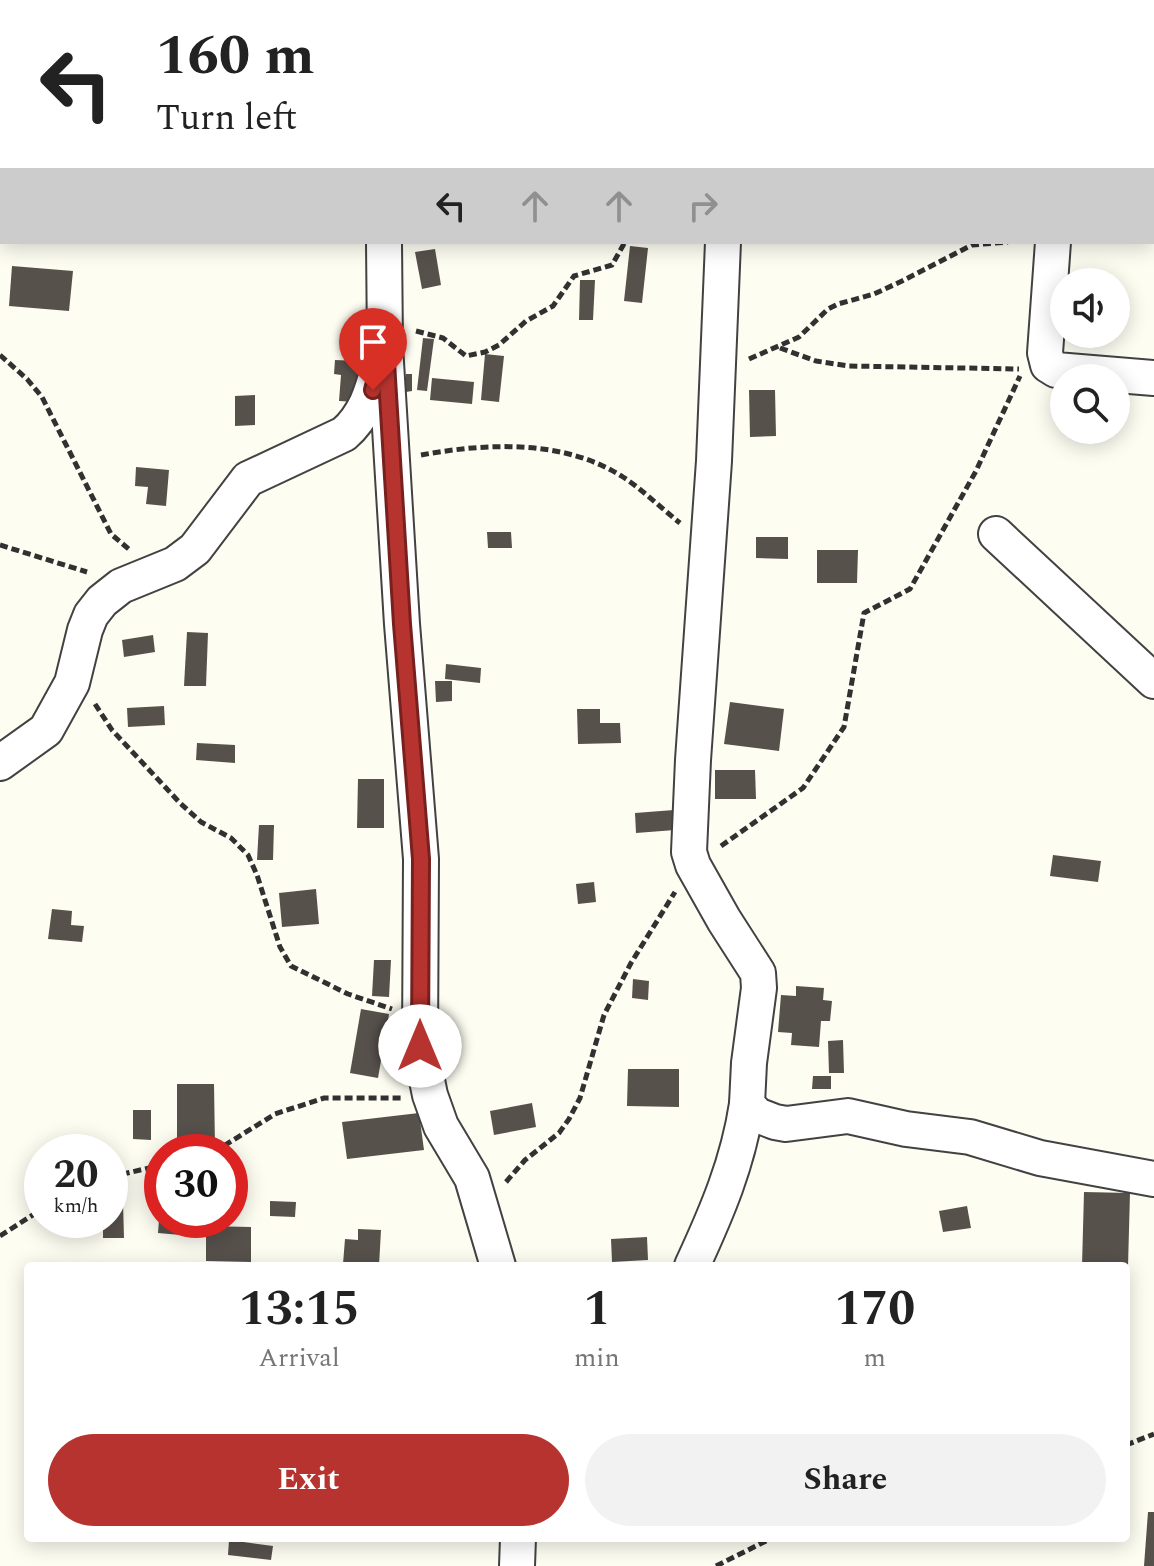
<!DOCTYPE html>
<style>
:root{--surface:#fff;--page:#f2f2f2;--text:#222;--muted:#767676;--accent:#b7332f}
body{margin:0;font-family:Spectral,serif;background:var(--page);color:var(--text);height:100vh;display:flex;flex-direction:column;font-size:30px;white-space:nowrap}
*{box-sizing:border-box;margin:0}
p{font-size:26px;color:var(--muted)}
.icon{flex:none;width:44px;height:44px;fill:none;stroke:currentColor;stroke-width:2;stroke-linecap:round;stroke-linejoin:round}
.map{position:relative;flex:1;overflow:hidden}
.drawer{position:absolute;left:24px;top:1262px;width:1106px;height:280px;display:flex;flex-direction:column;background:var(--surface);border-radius:8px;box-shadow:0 4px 20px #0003}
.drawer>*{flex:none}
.top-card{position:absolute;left:0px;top:0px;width:1154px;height:244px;box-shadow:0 4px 20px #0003;background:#fff;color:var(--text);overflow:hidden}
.fabs{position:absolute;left:1050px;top:268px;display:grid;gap:16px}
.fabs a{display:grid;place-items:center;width:80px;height:80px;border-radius:50%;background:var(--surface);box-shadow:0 4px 20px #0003;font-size:40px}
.speed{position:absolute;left:24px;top:1134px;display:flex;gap:16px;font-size:40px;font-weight:700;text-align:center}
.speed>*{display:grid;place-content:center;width:104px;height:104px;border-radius:50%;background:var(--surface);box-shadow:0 4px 20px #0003;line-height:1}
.speed small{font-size:20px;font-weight:400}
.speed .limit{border:12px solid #d22;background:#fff;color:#111}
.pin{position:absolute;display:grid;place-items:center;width:68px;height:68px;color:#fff;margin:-82px -34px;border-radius:50% 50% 50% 0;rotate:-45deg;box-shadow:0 0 8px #0007}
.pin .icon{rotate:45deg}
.me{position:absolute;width:88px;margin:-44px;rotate:0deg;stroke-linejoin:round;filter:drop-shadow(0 0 6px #0008)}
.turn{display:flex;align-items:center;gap:28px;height:168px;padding:0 24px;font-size:36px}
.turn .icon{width:104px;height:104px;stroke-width:2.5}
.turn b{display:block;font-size:56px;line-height:68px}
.lanes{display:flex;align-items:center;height:76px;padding:0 24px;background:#0003;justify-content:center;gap:40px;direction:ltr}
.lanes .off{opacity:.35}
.eta{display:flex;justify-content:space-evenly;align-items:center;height:136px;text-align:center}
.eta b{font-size:48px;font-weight:700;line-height:56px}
.cta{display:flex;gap:16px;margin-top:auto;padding:16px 24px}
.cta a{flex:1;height:92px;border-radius:48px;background:var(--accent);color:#fff;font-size:32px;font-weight:700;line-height:92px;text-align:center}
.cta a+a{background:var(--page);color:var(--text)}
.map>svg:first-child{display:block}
.building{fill:#57514c}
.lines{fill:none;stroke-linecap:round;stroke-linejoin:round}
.street-casing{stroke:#424242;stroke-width:38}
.path{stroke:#313131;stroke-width:5;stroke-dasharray:8 4;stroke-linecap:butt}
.street{stroke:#fff;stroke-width:34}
.route-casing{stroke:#77211f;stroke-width:20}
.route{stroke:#b7332f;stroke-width:14}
</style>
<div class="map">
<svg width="1154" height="1566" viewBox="0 0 1154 1566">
<rect width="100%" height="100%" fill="#fefdf2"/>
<g class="building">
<polygon points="630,246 648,248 642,303 624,301"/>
<polygon points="435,249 441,285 422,289 415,252"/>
<polygon points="12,266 73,271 69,311 9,306"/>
<polygon points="580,280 595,280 593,320 579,320"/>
<polygon points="423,338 434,339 427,391 417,390"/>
<polygon points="485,354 504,356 499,402 481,400"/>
<polygon points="335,360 359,361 356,402 339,401 341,375 334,374"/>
<polygon points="406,374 412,374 412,391 406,392"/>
<polygon points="432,378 474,382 472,404 430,400"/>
<polygon points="749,390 775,390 776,436 750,437"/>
<polygon points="255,395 255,425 235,426 235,396"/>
<polygon points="136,467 169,470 166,506 146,504 148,487 135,486"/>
<polygon points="487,532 511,532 512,548 488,548"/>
<polygon points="756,537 788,537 788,559 756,558"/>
<polygon points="817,550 858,550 857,583 817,583"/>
<polygon points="187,632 208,633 206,686 184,686"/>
<polygon points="153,635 155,652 124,657 122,640"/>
<polygon points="446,664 481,668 480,683 445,679"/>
<polygon points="435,681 452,681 452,701 436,702"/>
<polygon points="730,702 784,709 779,751 724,744"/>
<polygon points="164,706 165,725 128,727 127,708"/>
<polygon points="577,709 600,709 600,723 620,723 621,743 578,744"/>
<polygon points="197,743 235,745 235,763 196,760"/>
<polygon points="715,770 755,770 756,799 715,799"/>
<polygon points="358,779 384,779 384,828 357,828"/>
<polygon points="674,810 675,830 636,833 635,813"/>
<polygon points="259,825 274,825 273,860 257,860"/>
<polygon points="1053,855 1101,861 1098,882 1050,876"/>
<polygon points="594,882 596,902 578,904 576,884"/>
<polygon points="316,889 319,924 282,927 279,893"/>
<polygon points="52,909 72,911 71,925 84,926 82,942 48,939"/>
<polygon points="374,960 391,960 389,997 372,996"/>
<polygon points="633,979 649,981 648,1000 632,998"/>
<polygon points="796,986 824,988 823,1000 832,1001 830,1021 821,1021 819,1047 791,1045 792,1033 778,1032 781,995 796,996"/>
<polygon points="361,1009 389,1014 378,1078 350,1073"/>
<polygon points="843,1040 844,1073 829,1073 828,1041"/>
<polygon points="628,1069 679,1069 679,1107 627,1106"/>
<polygon points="813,1076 831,1076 831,1089 812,1089"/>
<polygon points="177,1084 214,1084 215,1148 177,1149"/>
<polygon points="532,1103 536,1127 494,1135 490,1111"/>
<polygon points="133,1110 151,1110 151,1140 133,1139"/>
<polygon points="419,1113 424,1150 347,1159 342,1122"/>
<polygon points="1084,1192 1130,1193 1128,1266 1082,1266"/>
<polygon points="270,1201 296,1202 295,1217 270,1216"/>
<polygon points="110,1202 123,1202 124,1238 103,1238 103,1220 110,1220"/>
<polygon points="967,1206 971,1228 943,1232 939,1211"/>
<polygon points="159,1220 193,1220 192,1236 158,1233"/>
<polygon points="206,1226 251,1227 251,1262 206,1261"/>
<polygon points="358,1229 381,1230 379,1266 343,1264 345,1239 358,1240"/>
<polygon points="647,1237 648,1260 612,1262 611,1239"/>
<polygon points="1148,1512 1154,1512 1154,1566 1144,1566"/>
<polygon points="229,1540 273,1546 271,1560 228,1555"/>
</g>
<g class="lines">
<g class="street-casing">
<g id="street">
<polyline points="321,0 324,2"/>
<polyline points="228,2 230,0"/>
<polyline points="505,2 509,0"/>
<polyline points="737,2 737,0"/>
<polyline points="1063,2 1064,0"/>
<polyline points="0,141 2,140"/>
<polyline points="384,242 385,346 402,624 421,859 420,1046 430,1095 441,1126 472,1178 498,1266"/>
<polyline points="723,242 714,461 693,760 689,852 693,865 724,920 758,973 759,988 749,1063 747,1104 757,1115 775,1122 786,1124 848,1116 906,1129 970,1137 1040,1158 1154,1179"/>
<polyline points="1053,242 1045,353 1048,365 1056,370 1154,378"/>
<polyline points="996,534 1154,681"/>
<path d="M0,763L46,730L72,683L85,630L91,615L102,601L121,586L175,564L195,549L248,479L344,434C365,416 372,392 379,366"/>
<path d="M692,1266C717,1212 738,1163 747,1104"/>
<polyline points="517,1566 518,1538"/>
</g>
</g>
<g class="path">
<polyline points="821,0 824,2"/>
<polyline points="1152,145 1154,144"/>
<polyline points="1152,203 1154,206"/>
<polyline points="416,331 443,338 466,356 485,352 499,345 526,321 553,306 574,276 612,265 625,242"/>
<polyline points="780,348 816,361 849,366 1019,369"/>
<polyline points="0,355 27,379 42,397 111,534 131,551"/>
<polyline points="749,359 799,337 828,309 838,304 874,294 902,281 972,245 1008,242"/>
<path d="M421,455C487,443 564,439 623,477C643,490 661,508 680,523"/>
<polyline points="0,545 87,572"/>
<polyline points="95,704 112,730 180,803 201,822 231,838 248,855 257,875 280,947 291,966 348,994 392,1009"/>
<polyline points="721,846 803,788 844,727 864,613 910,589 976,471 1020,376"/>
<polyline points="214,1152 275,1114 324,1098 401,1098"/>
<polyline points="110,1177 162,1165"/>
<polyline points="506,1182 525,1160 559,1133 569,1119 580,1098 604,1015 631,963 675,892"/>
<polyline points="0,1236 42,1209"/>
<polyline points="1126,1445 1154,1434"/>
<polyline points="716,1566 772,1538"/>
</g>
<use href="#street" class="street"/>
</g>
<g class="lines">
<g class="route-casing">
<polyline id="route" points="373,390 385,346 402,624 421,859 420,1046"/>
</g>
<use href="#route" class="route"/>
</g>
</svg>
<div class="fabs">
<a><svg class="icon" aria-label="sound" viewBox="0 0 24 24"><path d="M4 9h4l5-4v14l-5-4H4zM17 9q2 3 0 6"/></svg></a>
<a><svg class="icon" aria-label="search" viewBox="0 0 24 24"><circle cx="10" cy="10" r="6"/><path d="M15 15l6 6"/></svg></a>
</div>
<div class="speed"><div>20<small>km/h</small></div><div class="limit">30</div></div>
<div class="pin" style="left:373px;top:390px;background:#d93025"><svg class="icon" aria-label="arrive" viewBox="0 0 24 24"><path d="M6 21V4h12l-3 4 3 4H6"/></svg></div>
<svg class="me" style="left:420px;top:1046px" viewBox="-20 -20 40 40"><circle r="19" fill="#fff"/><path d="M0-13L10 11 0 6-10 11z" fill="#b7332f"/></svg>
<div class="top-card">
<div class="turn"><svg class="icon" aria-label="left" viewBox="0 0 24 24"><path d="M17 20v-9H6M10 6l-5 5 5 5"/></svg><div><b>160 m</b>Turn left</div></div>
<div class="lanes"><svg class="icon" aria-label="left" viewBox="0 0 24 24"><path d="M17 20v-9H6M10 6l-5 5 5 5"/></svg><svg class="icon off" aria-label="ahead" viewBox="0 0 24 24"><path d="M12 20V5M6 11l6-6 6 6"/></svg><svg class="icon off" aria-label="ahead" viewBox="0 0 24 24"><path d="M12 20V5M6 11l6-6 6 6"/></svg><svg class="icon off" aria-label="right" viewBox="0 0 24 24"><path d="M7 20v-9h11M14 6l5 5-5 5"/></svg></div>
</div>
<section class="drawer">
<div class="eta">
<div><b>13:15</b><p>Arrival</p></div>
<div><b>1</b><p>min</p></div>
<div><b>170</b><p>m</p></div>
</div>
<div class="cta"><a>Exit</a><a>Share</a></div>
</section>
</div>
